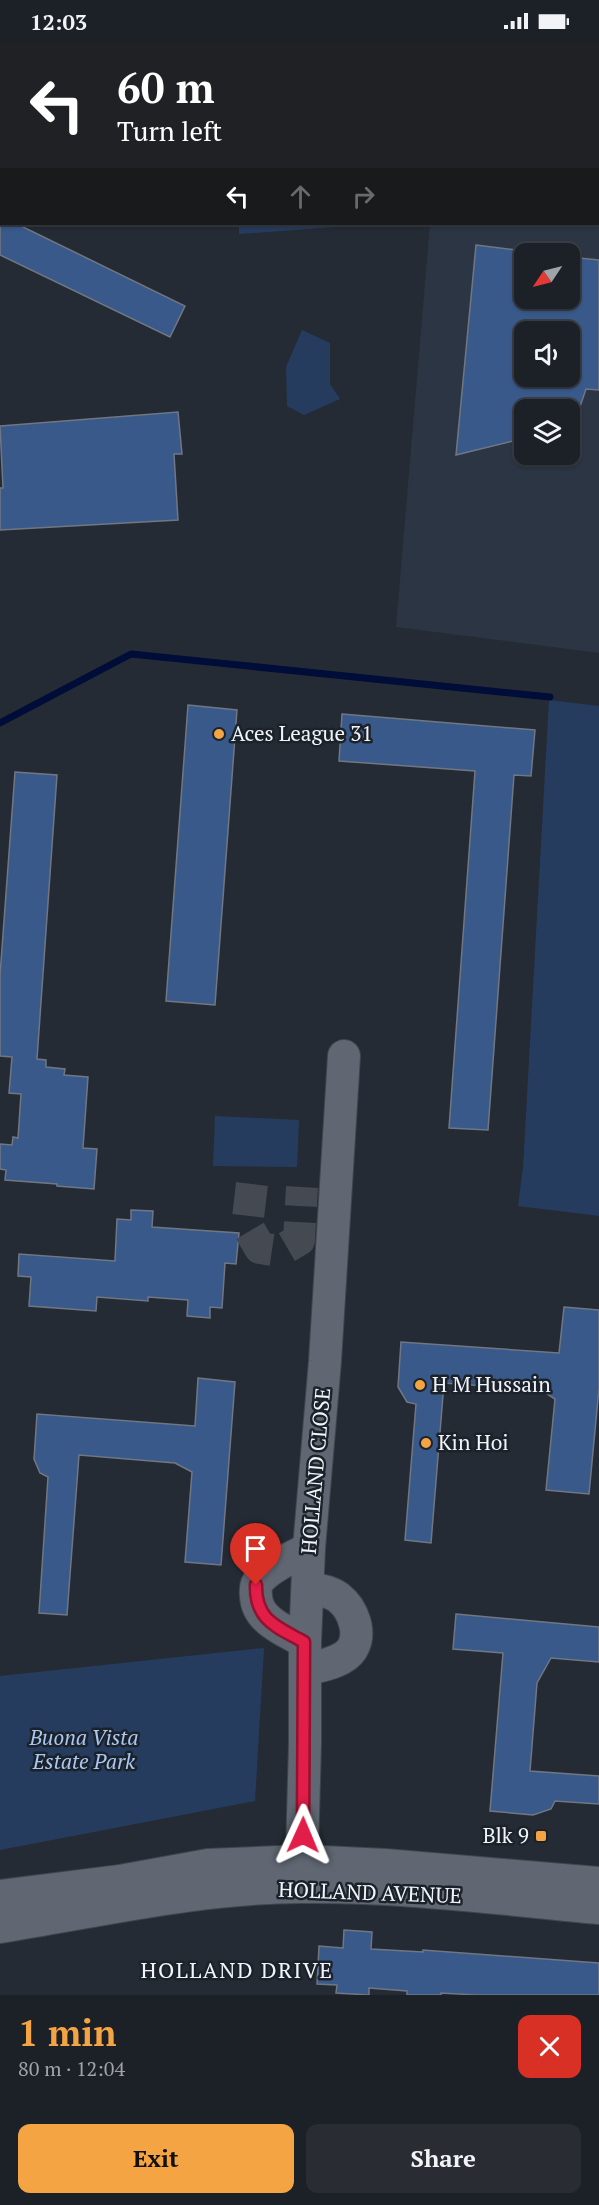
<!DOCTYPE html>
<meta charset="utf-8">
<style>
:root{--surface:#1c2027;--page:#292d33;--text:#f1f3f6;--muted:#a0a3a7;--line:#3a3e44;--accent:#f4a443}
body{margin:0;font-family:"PT Serif",serif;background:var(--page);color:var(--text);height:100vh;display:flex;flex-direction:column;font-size:22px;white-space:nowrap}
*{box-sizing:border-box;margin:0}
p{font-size:20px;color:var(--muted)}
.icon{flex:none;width:33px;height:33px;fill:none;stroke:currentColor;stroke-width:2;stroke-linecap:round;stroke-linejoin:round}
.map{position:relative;height:1953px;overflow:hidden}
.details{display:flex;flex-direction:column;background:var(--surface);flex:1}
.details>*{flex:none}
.banner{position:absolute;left:0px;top:0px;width:600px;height:183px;box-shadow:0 2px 4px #0004,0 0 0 2px var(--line);background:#202124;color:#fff;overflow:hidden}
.needle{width:39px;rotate:235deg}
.fabs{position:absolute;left:514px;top:201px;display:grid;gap:12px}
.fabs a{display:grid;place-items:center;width:66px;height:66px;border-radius:12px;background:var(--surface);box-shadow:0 2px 4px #0004,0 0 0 2px var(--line);font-size:30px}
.pin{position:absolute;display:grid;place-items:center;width:51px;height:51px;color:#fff;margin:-62px -26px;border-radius:50% 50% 50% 0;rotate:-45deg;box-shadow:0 0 6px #0007}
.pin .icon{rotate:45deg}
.me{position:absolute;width:66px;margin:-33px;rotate:1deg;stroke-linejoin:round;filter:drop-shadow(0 0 4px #0008)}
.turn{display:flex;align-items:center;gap:21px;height:126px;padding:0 18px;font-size:27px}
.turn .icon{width:78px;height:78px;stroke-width:2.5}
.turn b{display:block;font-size:42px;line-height:51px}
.lanes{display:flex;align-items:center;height:57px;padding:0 18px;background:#0003;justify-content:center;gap:30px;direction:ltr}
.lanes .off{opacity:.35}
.round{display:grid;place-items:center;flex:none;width:63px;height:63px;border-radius:12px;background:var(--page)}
.head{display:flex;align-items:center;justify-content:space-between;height:102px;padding:0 18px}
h1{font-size:36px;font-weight:700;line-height:45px;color:var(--accent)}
.cta{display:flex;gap:12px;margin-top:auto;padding:12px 18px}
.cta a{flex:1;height:69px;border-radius:12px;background:var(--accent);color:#111;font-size:24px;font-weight:700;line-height:69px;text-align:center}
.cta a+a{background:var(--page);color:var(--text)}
.status{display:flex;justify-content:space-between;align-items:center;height:42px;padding:0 30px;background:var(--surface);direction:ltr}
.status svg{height:16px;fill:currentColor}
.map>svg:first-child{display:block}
.built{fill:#2b3543;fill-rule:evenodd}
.green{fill:#263c5f}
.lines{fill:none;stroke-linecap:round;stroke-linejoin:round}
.stream{stroke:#000d38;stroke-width:7}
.building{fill:#38598a;stroke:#707782;stroke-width:1.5;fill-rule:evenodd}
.minor-tunnel{stroke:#444952;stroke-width:32;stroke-dasharray:32 16;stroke-linecap:butt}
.minor-casing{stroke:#40464d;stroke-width:34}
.minor{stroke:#606772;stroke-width:32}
.route-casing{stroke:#92132f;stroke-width:15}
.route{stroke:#e11d48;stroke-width:10}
.poi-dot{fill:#f4a443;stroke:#1c222a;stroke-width:2}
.labels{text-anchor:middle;stroke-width:5;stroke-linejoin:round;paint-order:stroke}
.poi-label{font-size:21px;fill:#f1f5fb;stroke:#1c222a;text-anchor:start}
.street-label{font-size:21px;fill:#f1f5fb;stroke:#1c222a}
.park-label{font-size:21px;font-style:italic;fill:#a9c7f4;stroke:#1c222a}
.neighbourhood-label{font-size:22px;letter-spacing:1.5px;fill:#f1f5fb;stroke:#1c222a}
</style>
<div class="status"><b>12:03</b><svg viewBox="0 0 49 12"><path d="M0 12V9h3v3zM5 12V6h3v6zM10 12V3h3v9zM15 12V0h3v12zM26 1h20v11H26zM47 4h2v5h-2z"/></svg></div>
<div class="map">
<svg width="599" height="1953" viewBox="0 0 599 1953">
<rect width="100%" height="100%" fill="#252b34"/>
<path class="built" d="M445,0H599V611L396,585L430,182H598V2ZM525,212H570V256H525ZM525,290H570V334H525ZM525,368H570V412H525Z"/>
<g class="green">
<polygon points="239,182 348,182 348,184 239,192"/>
<polygon points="302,288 330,301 330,342 340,357 304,373 287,364 286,325"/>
<polygon points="549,658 599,664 599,1174 518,1164 523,1126"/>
<polygon points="215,1074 299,1078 297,1125 213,1124"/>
<polygon points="264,1606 255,1759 0,1808 0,1634"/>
</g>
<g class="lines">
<polyline class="stream" points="0,681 131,612 550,655"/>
</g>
<g class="building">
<polygon points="0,173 2,182 17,182 185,264 170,295 0,213"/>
<path d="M476,203L525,209V256H570V215L599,218V348L586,347L573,385L570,384V368H525V396L456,413ZM525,290H570V334H525Z"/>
<polygon points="178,370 182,412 174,412 178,478 0,488 0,446 3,446 0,384"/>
<polygon points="188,663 237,668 215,963 166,959"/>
<polygon points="342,672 535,688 531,734 514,733 488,1088 449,1086 475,729 339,719"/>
<polygon points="15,730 57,733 37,1017 46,1018 46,1025 65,1027 64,1033 88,1035 83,1106 97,1107 94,1147 57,1144 57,1142 5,1138 6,1128 0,1127 0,1102 12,1103 13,1095 18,1096 21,1052 9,1051 12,1015 0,1014 0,933"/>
<polygon points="131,1168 153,1169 152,1185 239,1191 236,1222 225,1221 222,1266 210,1265 210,1276 187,1274 188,1258 148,1255 148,1259 97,1255 96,1269 29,1264 31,1235 18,1234 19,1212 115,1219 117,1177 131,1178"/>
<polygon points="564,1265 599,1268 599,1346 589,1452 546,1448 555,1357 541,1348 444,1341 431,1501 405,1498 416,1362 407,1360 398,1345 401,1300 559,1311"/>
<polygon points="198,1336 235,1340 221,1523 185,1520 192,1430 175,1421 79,1413 67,1573 39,1571 48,1435 40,1431 34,1417 37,1372 195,1384"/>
<polygon points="456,1572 599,1585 599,1620 551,1616 537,1641 530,1729 599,1734 599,1762 555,1759 551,1767 533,1773 490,1769 503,1611 453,1607"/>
<polygon points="344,1888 372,1890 371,1907 423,1910 423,1908 599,1921 599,1953 476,1953 441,1951 441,1953 407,1953 407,1949 369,1946 369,1953 336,1951 337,1943 317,1942 319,1904 343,1906"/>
</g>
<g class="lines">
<polyline class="minor-tunnel" points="252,1142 247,1184 260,1206 280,1209 299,1198 302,1145"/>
<g class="minor-casing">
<g id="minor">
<polyline points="113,0 113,2"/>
<polyline points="0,93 2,93"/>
<path d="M305,1600C286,1589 257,1579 256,1554C255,1547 256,1541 261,1536C273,1523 294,1515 309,1506"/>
<path d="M305,1628C319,1624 343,1621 352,1607C362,1591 353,1567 339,1556C331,1549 317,1548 308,1545"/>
<polyline points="301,1845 305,1702 305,1600 309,1506 325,1319 344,1014"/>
<polyline points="0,1854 120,1839 208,1823 303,1819 385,1823 599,1841"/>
<path d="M0,1885C100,1869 201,1845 303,1845C402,1844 501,1857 599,1866"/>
</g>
</g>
<use href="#minor" class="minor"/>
</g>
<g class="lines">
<g class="route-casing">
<path id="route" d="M256,1543C255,1579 278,1585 304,1600L303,1793"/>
</g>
<use href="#route" class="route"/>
</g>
<g class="poi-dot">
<circle cx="219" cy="692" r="6"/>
<circle cx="420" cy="1343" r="6"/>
<circle cx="426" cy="1401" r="6"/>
<rect x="535" y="1788" width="12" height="12" rx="3"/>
</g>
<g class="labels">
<g class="poi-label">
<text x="231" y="699">Aces League 31</text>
<text x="432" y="1350">H M Hussain</text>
<text x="438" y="1408">Kin Hoi</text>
<text x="529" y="1801" text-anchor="end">Blk 9</text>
</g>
<g class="street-label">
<text transform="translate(316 1429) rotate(-85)" y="7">HOLLAND CLOSE</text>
<text transform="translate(370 1851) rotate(2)" y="7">HOLLAND AVENUE</text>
</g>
<g class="park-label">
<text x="84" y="1703">Buona Vista<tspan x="84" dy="24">Estate Park</tspan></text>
</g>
<g class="neighbourhood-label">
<text x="237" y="1936">HOLLAND DRIVE</text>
</g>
</g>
</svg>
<div class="fabs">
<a><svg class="needle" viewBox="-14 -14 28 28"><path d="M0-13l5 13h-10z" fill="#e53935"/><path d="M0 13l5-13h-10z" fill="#a0a3a7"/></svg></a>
<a><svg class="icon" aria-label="sound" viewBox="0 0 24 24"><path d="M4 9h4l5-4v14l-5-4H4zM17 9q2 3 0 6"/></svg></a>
<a><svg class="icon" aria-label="layers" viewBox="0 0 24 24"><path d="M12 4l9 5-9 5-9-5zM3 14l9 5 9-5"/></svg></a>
</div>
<div class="pin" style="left:256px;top:1543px;background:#d93025"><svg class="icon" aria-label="arrive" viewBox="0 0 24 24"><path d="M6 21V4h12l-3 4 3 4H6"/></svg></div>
<svg class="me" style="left:303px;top:1793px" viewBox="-20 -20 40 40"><path d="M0-17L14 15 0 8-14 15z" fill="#e11d48" stroke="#fff" stroke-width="4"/></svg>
<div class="banner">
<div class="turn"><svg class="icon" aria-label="left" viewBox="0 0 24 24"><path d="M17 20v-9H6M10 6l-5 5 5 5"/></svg><div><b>60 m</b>Turn left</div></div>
<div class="lanes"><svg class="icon" aria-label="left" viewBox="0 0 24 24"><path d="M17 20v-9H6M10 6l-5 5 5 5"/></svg><svg class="icon off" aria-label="ahead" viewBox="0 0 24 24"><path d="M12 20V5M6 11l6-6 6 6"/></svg><svg class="icon off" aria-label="right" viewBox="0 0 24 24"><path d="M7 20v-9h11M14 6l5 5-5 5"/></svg></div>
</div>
</div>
<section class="details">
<div class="head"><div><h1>1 min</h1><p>80 m · 12:04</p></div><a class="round" style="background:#d93025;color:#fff"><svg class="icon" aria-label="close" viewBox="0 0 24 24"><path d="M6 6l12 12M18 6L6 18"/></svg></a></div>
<div class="cta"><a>Exit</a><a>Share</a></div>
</section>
